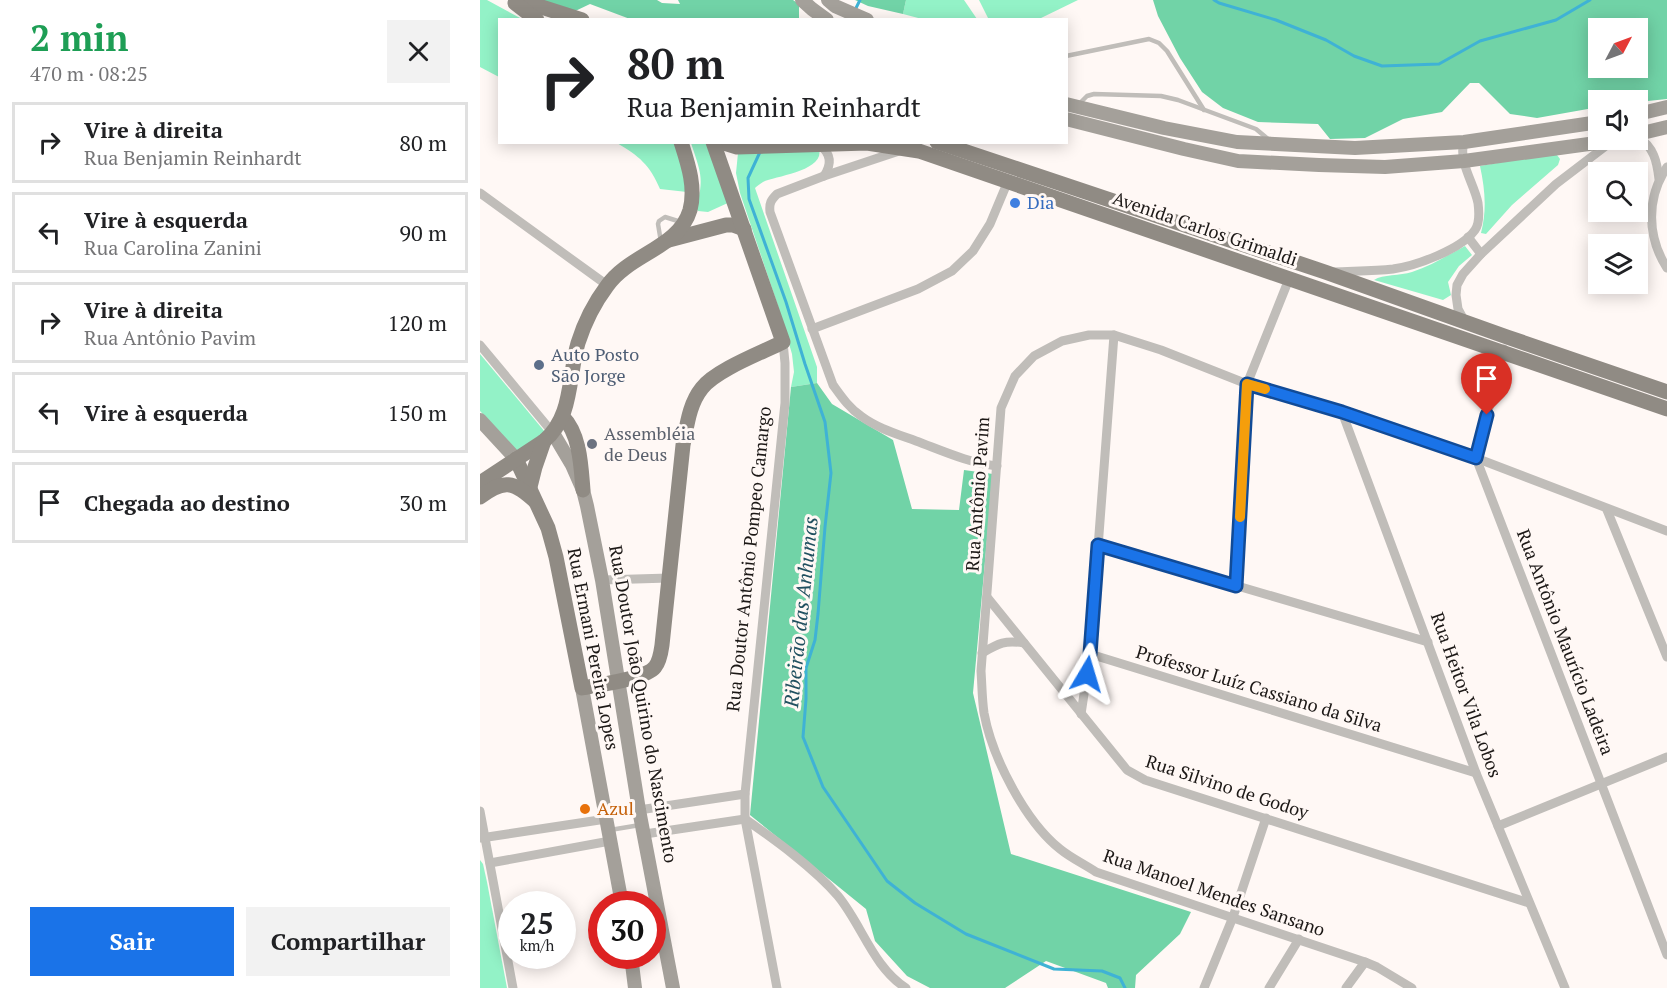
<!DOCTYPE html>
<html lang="pt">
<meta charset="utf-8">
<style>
:root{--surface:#fff;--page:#f2f2f2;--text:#202124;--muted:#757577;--line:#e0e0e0;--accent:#1a73e8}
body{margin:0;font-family:"PT Serif",serif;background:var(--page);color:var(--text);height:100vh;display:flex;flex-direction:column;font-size:22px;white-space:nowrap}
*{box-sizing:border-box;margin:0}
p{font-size:20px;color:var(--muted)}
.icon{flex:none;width:33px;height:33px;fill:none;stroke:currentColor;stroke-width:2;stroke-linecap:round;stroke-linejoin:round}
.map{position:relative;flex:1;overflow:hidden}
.side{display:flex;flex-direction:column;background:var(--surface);width:480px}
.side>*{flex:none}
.banner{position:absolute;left:18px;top:18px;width:570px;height:126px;border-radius:0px;box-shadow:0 3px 15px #0003;background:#fff;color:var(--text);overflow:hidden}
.needle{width:39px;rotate:49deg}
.tools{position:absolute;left:1108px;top:18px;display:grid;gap:12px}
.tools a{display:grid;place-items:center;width:60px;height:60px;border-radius:0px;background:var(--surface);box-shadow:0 3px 15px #0003;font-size:30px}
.speed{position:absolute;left:18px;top:891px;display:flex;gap:12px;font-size:30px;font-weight:700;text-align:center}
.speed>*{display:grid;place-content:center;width:78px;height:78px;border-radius:50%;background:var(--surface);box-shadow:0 3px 15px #0003;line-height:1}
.speed small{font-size:15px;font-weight:400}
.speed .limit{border:9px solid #d22;background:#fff;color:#111}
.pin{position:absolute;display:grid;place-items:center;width:51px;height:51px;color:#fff;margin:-62px -26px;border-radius:50% 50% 50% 0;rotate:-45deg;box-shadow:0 0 6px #0007}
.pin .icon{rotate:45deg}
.me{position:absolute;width:66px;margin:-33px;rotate:7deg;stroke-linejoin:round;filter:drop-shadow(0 0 4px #0008)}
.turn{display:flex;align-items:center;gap:21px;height:126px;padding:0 30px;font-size:27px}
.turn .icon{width:78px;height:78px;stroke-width:2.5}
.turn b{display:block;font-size:42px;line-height:51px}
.round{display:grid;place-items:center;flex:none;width:63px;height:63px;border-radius:0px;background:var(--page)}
.headline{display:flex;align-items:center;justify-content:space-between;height:102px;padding:0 30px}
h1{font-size:36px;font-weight:700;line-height:45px;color:#1e9e55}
.action{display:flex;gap:12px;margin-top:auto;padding:12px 30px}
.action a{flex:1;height:69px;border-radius:0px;background:var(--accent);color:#fff;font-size:24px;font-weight:700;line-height:69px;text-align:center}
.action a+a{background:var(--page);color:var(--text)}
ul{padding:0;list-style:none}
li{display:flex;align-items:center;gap:18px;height:81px;margin:0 12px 9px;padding:0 18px;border:3px solid var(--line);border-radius:0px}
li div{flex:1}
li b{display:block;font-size:22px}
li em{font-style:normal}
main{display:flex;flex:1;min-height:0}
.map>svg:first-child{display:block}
.green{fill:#93f2c7}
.forest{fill:#71d3a7;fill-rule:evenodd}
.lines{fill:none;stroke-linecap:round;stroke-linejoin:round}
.stream{stroke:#3fb2d5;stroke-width:3}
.lane{stroke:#c0bdb9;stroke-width:4.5}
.street{stroke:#c0bdb9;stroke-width:9}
.secondary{stroke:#a4a09a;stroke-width:14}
.primary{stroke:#908b84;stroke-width:15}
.route-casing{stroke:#114b97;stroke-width:15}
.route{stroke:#1a73e8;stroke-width:10}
.slow{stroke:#f59e0b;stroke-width:10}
.shop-dot{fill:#3f7fe0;stroke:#fff8f5;stroke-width:2}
.service-dot{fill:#5c6f8a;stroke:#fff8f5;stroke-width:2}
.worship-dot{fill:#6b7280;stroke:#fff8f5;stroke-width:2}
.food-dot{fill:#e8710a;stroke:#fff8f5;stroke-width:2}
.labels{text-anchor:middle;stroke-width:6;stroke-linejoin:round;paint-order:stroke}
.shop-label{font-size:18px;fill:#366cbe;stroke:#fff8f5;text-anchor:start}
.street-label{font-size:18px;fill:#1c1816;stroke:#fff8f5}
.service-label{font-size:18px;fill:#4e5e75;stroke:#fff8f5;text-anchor:start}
.worship-label{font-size:18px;fill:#5b616d;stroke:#fff8f5;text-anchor:start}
.food-label{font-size:18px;fill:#c56008;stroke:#fff8f5;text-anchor:start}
.water-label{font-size:20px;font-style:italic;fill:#215060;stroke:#fff8f5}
</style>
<main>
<section class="side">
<div class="headline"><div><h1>2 min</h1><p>470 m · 08:25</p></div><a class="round"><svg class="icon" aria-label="close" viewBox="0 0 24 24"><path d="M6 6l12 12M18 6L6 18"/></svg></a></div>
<ul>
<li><svg class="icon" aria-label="right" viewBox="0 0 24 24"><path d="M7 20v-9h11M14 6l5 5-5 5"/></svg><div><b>Vire à direita</b><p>Rua Benjamin Reinhardt</p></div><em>80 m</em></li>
<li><svg class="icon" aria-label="left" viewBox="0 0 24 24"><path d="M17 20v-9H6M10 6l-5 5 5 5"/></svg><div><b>Vire à esquerda</b><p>Rua Carolina Zanini</p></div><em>90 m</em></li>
<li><svg class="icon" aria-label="right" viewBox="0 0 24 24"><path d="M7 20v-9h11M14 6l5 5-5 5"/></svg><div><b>Vire à direita</b><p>Rua Antônio Pavim</p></div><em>120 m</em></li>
<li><svg class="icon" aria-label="left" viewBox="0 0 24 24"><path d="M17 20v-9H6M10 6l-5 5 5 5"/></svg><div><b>Vire à esquerda</b></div><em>150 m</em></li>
<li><svg class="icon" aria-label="arrive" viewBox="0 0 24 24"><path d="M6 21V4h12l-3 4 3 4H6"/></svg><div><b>Chegada ao destino</b></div><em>30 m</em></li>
</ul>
<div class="action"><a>Sair</a><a>Compartilhar</a></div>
</section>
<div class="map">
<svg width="1187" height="988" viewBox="0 0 1187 988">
<rect width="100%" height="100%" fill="#fff8f5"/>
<g class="green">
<polygon points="0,0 7,0 42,19 20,20 19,77 0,67"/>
<polygon points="426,0 484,0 497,19 442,19 423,14"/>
<polygon points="499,0 598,0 559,19 509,20"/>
<path d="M137,143H195L202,163L207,192L180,189C170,165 159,156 137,143Z"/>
<path d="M211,143H228L250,202L228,212L218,211L216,208C225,178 220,171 211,143Z"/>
<path d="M339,149C345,171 296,176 283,182C280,184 277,186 275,188L337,367V383L311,387L314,372L312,354L298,306L260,193L256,173L258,153Z"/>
<path d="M1070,154L1077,155L1080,159L1078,165L1032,205L1006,234L1001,233C1007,210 1005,189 1000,166Z"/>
<path d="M985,246L992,255L979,266L968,282L971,295L963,300L894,280C903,274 920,276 932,272C951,266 968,255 985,246Z"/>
<polygon points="0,354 65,432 37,451 0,411"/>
<polygon points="0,860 3,864 7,882 27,988 0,988"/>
</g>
<g class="forest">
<polygon points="49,0 177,0 182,3 200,4 198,0 313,0 319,4 319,19 150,19 110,4 89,14"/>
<polygon points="375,0 426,0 423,14 388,6"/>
<path d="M673,0H1187V99L1158,102V100H1119V107L1057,118L1030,114L999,83H990L962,112L923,119L885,138L850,139L838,124L778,122L743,108L722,92L700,58L678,16ZM1119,28H1158V68H1119Z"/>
<polygon points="337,383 352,404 413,440 432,509 479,510 484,470 513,474 493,693 531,854 711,912 700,934 656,975 655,988 628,988 626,983 566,961 525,988 450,988 427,976 395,941 386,909 270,815 311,387"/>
</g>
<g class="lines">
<g class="stream">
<polyline points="734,0 739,3 796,20 846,40 874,56 902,66 959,64 1000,41 1076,20 1110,0"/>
<polyline points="375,10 380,0"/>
<polyline points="280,152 268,178 269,199 306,302 325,364 345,422 351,473 345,527 338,614 335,640 326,668 326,699 323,737 343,787 407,881 435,903 486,934 574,969 622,971 640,978 645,988"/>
</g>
<g class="lane">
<polyline points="586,56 669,39 679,43 687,51 724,110"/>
<polyline points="599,104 607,96 614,94 681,96 698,100 776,129 788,139"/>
<polyline points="181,242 178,224 179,221 185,217 201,222"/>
<polyline points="130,830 160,825"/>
</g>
<g class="street">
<path d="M1158,137C1174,147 1177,162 1179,179"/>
<path d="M340,145C351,154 352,164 344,176"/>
<path d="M419,151L344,176L297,194C291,200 289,203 290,212L353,385C361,396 369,408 381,416C397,428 417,434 436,441C463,451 489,463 517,466"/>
<path d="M1187,167C1166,198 1167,237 1187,268"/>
<polyline points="0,193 127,285"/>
<polyline points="988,237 1001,254"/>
<path d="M854,272C874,271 894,271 913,269C936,266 982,249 995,230C1000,223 999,211 998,203C994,183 978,162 984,142"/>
<polyline points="985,322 978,309 976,295 977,285 983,274 1001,254 1076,184 1131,142"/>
<polyline points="332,329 438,289 472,271 493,251 510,224 528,181"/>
<polyline points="0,345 73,433"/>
<polyline points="1024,349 996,458 1187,955"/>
<polyline points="862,412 996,773 1085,988"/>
<polyline points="1127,510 1187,657"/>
<polyline points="618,545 948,642"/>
<polyline points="122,580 189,578"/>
<polyline points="756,586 767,384 809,279"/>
<polyline points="507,597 647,770 665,780 1049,903"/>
<path d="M502,653C519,643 525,640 544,643"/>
<polyline points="610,654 634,335"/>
<polyline points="601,714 610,654 996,773"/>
<polyline points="159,810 265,794"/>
<polyline points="0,811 33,988"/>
<path d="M265,819C295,840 334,868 358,896C382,925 393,967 426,988"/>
<polyline points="1018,826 1187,757"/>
<polyline points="165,834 265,819"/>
<polyline points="1,838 126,819"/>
<polyline points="10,863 130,841"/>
<polyline points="297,988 265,819 265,794 305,403 305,363 303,342"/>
<polyline points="724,988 753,917 786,818"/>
<polyline points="789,988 819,939"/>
<polyline points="866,988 885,962"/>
<path d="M932,988L897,967L885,962L616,872C604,864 591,858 580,849C545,821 512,757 504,713C502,699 502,685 501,671L521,408L535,376L554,356L582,341L609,335H634L681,350L767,384L862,412L996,458L1187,531"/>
</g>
<g class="secondary">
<polyline points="322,0 332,9 347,20"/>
<polyline points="348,0 355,6 387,20"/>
<polyline points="586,104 684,128 757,142 875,148 984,142 1119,122"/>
<polyline points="1158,114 1187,107"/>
<polyline points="586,119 704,149 758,161 839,165 905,167 984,161 1138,140"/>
<polyline points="1158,134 1187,127"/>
<polyline points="0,420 36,459"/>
<polyline points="73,433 92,465 103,490 107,506 122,580 159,810 193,988"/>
<polyline points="102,688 142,904"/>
<polyline points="151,956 155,988"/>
</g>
<g class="primary">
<polyline points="40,0 102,20"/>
<polyline points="35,3 57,20"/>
<polyline points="241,142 257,147 387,143 439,151 1187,409"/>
<polyline points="457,142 845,272 1027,337 1187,392"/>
<polyline points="189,240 246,225 253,225 264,229"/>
<path d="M83,417C100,434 101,466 103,490"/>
<path d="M36,459L68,528L76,557L102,688C117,685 166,679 175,667C180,661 181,652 182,645L203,445C207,426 209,404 222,388C236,370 281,353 303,342L233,142"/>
<path d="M0,483L64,441C93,417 88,377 98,343C104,324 115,302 127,286C149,254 199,248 210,210C216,187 208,164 201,142"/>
<polyline points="50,487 55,467 64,441"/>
<path d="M0,497C24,479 33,481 55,501"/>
</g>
</g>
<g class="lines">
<g class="route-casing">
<polyline id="route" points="607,674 610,654 618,545 756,586 767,384 862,412 996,458 1007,415"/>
</g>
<use href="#route" class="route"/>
<polyline class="slow" points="760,517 767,384 785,389"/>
</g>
<circle class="shop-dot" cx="535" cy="203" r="6"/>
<circle class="service-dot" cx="59" cy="365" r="6"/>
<circle class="worship-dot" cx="112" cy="444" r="6"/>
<circle class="food-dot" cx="105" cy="809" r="6"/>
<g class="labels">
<g class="shop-label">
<text x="547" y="209">Dia</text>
</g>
<g class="street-label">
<text transform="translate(725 229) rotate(19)" y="6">Avenida Carlos Grimaldi</text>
<text transform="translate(498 494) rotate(-86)" y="6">Rua Antônio Pavim</text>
<text transform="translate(269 559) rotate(-84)" y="6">Rua Doutor Antônio Pompeo Camargo</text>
<text transform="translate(1085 642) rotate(69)" y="6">Rua Antônio Maurício Ladeira</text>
<text transform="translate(113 649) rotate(79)" y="6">Rua Ermani Pereira Lopes</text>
<text transform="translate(779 689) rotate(17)" y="6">Professor Luíz Cassiano da Silva</text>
<text transform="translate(986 695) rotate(70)" y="6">Rua Heitor Vila Lobos</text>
<text transform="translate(163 704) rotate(80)" y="6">Rua Doutor João Quirino do Nascimento</text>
<text transform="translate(747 787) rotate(18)" y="6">Rua Silvino de Godoy</text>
<text transform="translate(734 893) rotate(19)" y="6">Rua Manoel Mendes Sansano</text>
</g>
<g class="service-label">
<text x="71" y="361">Auto Posto<tspan x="71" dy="21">São Jorge</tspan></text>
</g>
<g class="worship-label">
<text x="124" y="440">Assembléia<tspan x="124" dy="21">de Deus</tspan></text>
</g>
<g class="food-label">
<text x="117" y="815">Azul</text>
</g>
<g class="water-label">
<text transform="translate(321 612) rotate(-84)" y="7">Ribeirão das Anhumas</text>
</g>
</g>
</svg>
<div class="tools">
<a><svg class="needle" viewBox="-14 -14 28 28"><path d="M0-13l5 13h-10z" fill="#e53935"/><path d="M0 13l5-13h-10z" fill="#757577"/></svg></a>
<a><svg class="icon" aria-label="sound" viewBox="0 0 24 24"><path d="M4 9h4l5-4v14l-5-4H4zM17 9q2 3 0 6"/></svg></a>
<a><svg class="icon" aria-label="search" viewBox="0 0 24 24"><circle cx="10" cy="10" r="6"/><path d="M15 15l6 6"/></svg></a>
<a><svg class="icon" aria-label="layers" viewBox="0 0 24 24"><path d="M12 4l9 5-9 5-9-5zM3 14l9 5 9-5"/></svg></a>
</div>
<div class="speed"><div>25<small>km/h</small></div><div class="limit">30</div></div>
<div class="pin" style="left:1007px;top:415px;background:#d93025"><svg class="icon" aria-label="arrive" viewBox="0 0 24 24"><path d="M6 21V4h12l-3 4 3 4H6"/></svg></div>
<svg class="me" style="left:607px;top:674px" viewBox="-20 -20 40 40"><path d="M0-17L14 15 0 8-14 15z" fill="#1a73e8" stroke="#fff" stroke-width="4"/></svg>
<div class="banner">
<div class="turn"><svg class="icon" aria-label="right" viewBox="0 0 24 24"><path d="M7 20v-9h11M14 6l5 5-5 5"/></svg><div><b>80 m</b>Rua Benjamin Reinhardt</div></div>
</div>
</div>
</main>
